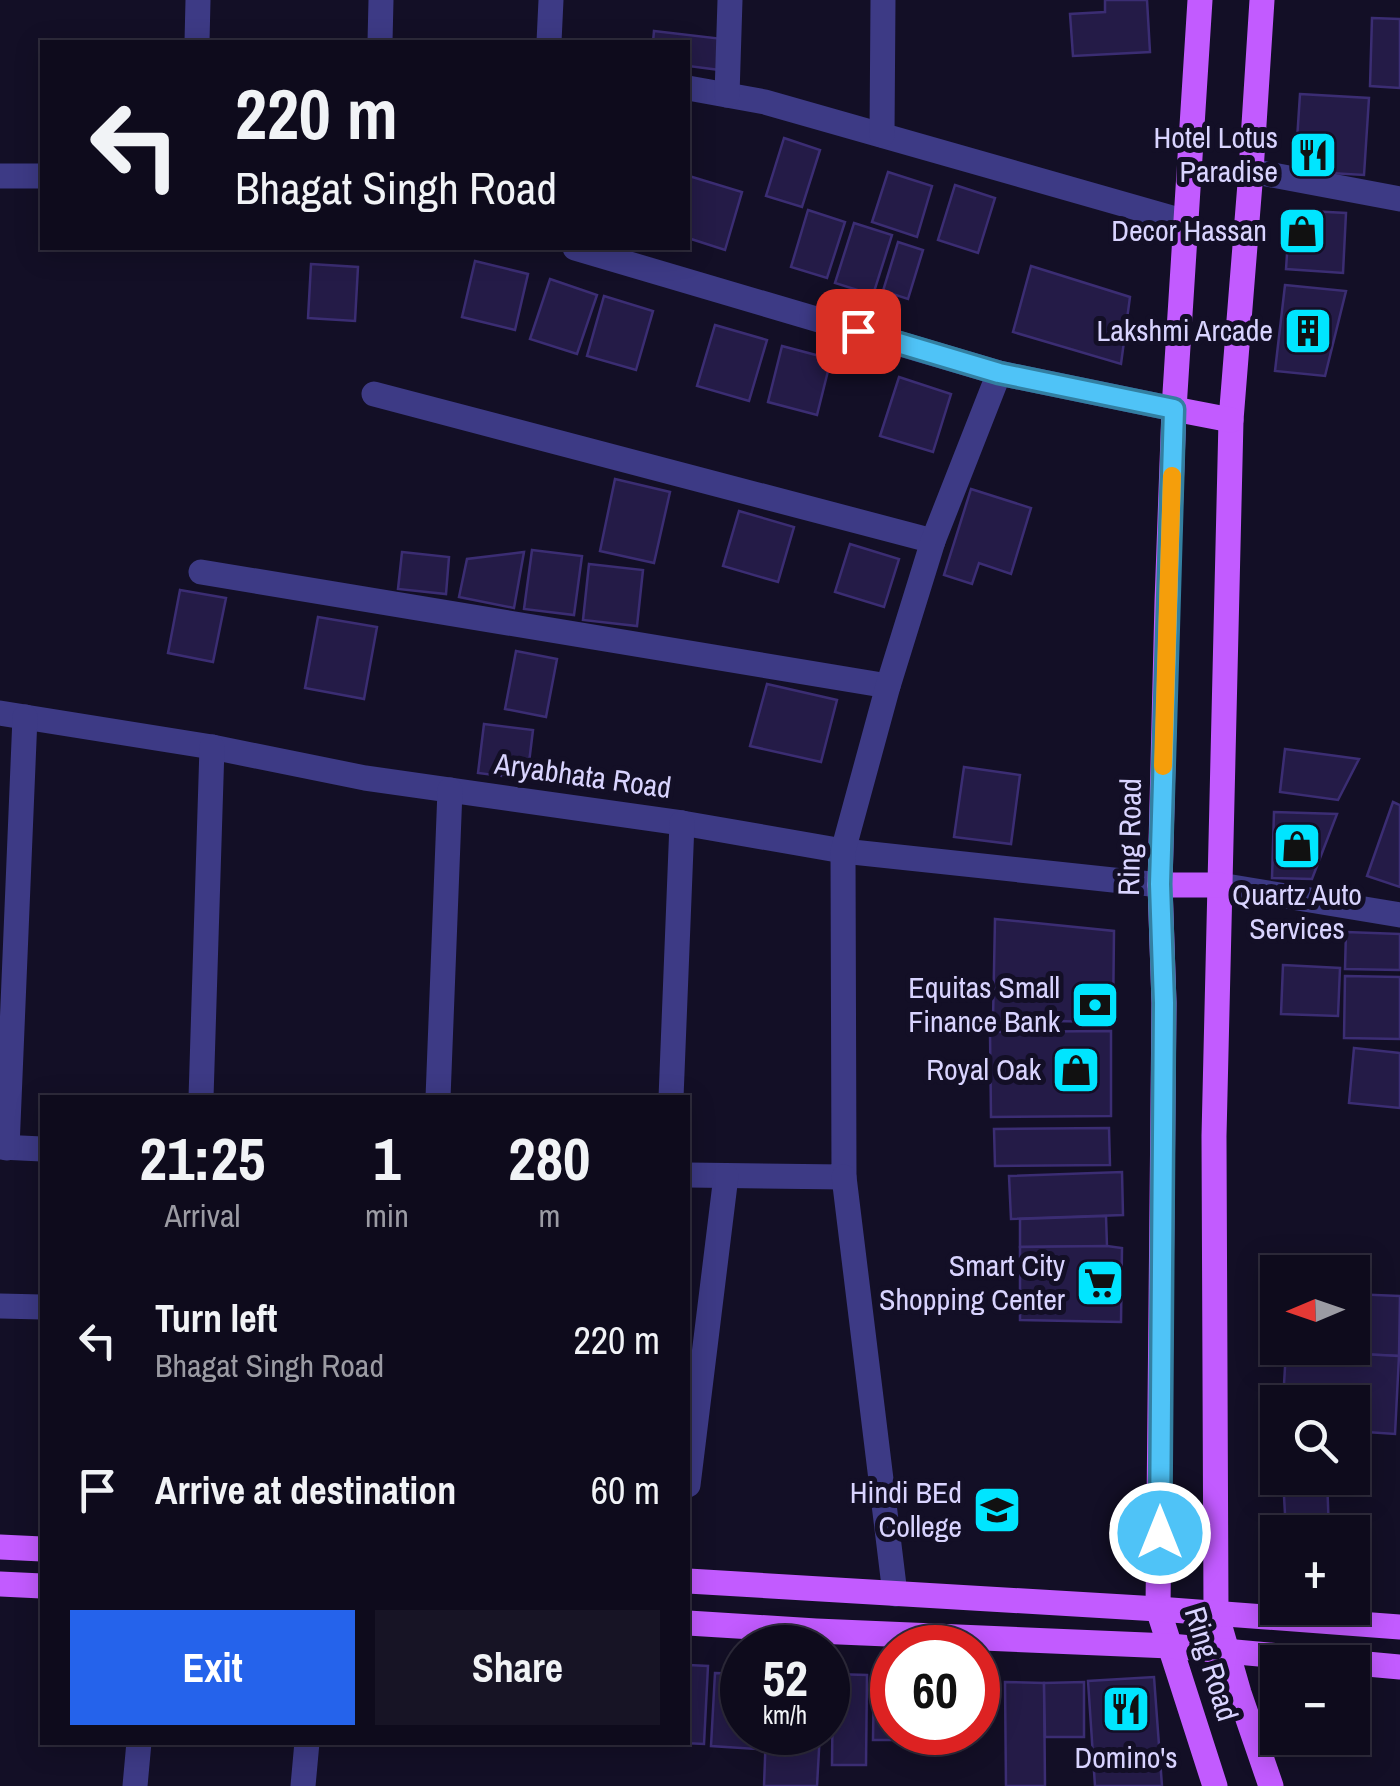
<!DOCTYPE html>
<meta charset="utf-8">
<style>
:root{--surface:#0e0b1c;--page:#171425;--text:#f1f3f6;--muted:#9b9ba3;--line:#2e2b3b;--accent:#2563eb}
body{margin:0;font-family:"Archivo Narrow",sans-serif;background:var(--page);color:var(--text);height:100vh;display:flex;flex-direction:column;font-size:38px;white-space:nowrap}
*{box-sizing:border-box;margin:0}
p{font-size:32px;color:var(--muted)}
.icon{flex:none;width:55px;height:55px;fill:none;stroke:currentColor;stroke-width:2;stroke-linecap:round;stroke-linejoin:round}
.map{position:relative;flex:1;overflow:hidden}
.panel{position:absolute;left:40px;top:1095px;width:650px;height:650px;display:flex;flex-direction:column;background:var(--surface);border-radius:0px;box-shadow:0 5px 25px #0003,0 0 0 2px var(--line)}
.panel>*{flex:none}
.hud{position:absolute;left:40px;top:40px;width:650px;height:210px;border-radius:0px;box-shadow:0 5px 25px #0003,0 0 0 2px var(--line);background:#0e0b1c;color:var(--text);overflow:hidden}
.needle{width:65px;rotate:268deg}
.fabs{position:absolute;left:1260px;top:1255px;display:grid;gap:20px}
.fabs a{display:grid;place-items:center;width:110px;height:110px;border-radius:0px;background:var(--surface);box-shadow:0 5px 25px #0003,0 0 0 2px var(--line);font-size:50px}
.speed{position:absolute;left:720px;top:1625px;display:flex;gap:20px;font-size:50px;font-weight:700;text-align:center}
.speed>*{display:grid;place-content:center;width:130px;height:130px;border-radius:50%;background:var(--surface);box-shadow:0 5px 25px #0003,0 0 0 2px var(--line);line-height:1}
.speed small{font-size:25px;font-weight:400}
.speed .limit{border:15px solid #d22;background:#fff;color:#111}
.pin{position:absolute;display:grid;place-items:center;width:85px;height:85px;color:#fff;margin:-42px;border-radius:20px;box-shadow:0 5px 15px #0006}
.me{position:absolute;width:110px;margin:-55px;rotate:0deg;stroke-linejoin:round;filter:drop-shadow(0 0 8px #0008)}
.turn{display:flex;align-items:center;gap:35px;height:210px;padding:0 30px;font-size:45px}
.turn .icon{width:130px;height:130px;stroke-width:2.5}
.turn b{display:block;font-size:70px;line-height:85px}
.eta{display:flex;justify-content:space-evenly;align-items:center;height:170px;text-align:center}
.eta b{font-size:60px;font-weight:700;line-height:70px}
.action{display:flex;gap:20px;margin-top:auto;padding:20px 30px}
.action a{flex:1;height:115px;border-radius:0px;background:var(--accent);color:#fff;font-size:40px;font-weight:700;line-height:115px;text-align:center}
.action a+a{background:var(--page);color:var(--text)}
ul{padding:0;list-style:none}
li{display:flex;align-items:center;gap:30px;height:150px;padding:0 30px}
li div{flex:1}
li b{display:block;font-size:38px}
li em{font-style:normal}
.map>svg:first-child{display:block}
.building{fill:#241b47;stroke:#3b2d73;stroke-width:2.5}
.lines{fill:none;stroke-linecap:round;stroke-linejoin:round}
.minor{stroke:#3d3a85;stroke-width:25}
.primary{stroke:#c25bff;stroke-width:25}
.route-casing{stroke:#337fa1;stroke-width:25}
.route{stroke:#4fc3f7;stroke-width:18}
.slow{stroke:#f59e0b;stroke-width:18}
.labels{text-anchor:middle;stroke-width:10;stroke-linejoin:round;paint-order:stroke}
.poi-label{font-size:30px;fill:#d9d4ff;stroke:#130f26;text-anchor:end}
.street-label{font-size:30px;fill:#d9d4ff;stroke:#130f26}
</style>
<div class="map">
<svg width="1400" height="1786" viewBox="0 0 1400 1786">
<rect width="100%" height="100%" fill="#130f26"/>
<g class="building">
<polygon points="1105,0 1147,0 1150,52 1073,56 1070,14 1105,12"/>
<polygon points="1372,18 1400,19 1400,88 1370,86"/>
<polygon points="654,31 723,39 720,70 688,66 688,42 653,42"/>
<polygon points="1300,94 1369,98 1364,175 1295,171"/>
<polygon points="784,138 820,150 802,207 766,196"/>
<polygon points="888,172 932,186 917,237 872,222"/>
<polygon points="689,176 742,192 725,250 688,238"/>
<polygon points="955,185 995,198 978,253 938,240"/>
<polygon points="808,210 845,222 827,278 791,267"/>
<polygon points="1290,210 1346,213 1343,273 1286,269"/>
<polygon points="854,223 892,235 873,295 835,283"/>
<polygon points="898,242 923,250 908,299 883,291"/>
<polygon points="475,261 528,274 515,330 462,317"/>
<polygon points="311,264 358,267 355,321 308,318"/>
<polygon points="1031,266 1130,297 1121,364 1013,332"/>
<polygon points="550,279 597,295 577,354 530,339"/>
<polygon points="1285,285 1346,291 1325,376 1275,371"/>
<polygon points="604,296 653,311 636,370 587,356"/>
<polygon points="715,325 767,340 749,401 697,386"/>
<polygon points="782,346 831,359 817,415 768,402"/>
<polygon points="899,377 951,394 933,452 880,436"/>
<polygon points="615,479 670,492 654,563 600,551"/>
<polygon points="971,489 1031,508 1011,574 979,563 972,584 944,575"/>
<polygon points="739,511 794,527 778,582 723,566"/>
<polygon points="850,544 899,559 884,607 835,592"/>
<polygon points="532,550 582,556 574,615 524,609"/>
<polygon points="402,552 449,557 446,594 398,589"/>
<polygon points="524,552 514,608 459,597 467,559"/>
<polygon points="589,564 643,570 637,626 583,620"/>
<polygon points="180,590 226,598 213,662 168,653"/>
<polygon points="318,617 377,627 364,699 305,688"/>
<polygon points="516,651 557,659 546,717 505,709"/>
<polygon points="767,684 837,700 821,762 750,746"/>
<polygon points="484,724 533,730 527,779 478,773"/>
<polygon points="1285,749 1359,759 1338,800 1280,792"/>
<polygon points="964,767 1020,775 1011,844 954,837"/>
<polygon points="1393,802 1400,805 1400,887 1367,876"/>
<polygon points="1274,812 1337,814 1312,879 1272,878"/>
<polygon points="995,919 1114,931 1113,1022 993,1020"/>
<polygon points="1346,932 1400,934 1400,970 1345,969"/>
<polygon points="1283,965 1340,968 1338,1016 1281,1014"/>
<polygon points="1345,976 1400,977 1400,1039 1344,1038"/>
<polygon points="1111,1031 1111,1116 991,1117 990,1032"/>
<polygon points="1354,1048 1400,1053 1400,1108 1349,1103"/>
<polygon points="1109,1128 1110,1165 995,1166 994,1129"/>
<polygon points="1122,1172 1123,1215 1011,1219 1009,1176"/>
<polygon points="1106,1216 1107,1246 1020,1247 1020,1219"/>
<polygon points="1107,1246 1122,1248 1121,1322 1020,1320 1020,1247"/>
<polygon points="1274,1289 1278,1290 1278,1348 1352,1348 1352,1294 1400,1296 1399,1356 1271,1350"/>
<polygon points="1286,1350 1399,1356 1395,1434 1352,1431 1352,1402 1283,1402"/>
<polygon points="1283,1478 1327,1478 1329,1532 1286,1532"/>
<polygon points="688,1665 708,1666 704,1744 663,1742 688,1742"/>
<polygon points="715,1673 742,1674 742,1732 757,1732 756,1749 711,1746"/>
<polygon points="874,1673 892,1674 892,1732 915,1732 915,1740 873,1740"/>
<polygon points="833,1674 867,1675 866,1765 832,1765"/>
<polygon points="978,1675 990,1676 988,1727 978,1727"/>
<polygon points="1154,1677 1162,1786 1095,1786 1088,1681"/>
<polygon points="1005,1682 1044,1683 1045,1786 1006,1786"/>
<polygon points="1084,1682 1084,1737 1045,1737 1044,1683"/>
<polygon points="766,1732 820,1732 817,1786 764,1786"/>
</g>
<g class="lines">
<g class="minor">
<polyline points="197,42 198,0"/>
<polyline points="380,42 381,0"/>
<polyline points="549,42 551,0"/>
<polyline points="688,88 765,102 1186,222"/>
<polyline points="727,95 730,0"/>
<polyline points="882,135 883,0"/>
<polyline points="1251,171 1400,199"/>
<polyline points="0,176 42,176"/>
<polyline points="575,248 999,373 1174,409"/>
<polyline points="374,394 933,541"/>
<polyline points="201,572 888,686"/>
<polyline points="0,713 212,747 365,778 682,823 843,851 1160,885"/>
<polyline points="1220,885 1400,915"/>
<polyline points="201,1098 212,747"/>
<polyline points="438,1098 450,790"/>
<polyline points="671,1098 682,823"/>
<polyline points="0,1147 42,1149"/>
<polyline points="7,1148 25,717"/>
<polyline points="688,1175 844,1177 843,851 888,686 933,541 999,373"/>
<polyline points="844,1177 895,1594"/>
<polyline points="0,1306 42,1307"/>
<polyline points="688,1485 726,1176"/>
<polyline points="135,1786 139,1742"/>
<polyline points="303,1786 307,1742"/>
</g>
<g class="primary">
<polyline points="1200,0 1174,409 1167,602 1160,885 1164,1003 1158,1609 1215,1786"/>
<polyline points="1262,0 1251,171 1231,420 1214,1136 1216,1613 1239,1693 1271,1786"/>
<polyline points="1174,409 1231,420"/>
<polyline points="1160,885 1220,885"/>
<polyline points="0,1547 42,1549"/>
<polyline points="688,1581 1158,1609 1400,1627"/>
<polyline points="0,1584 42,1586"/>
<polyline points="688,1623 816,1631 1170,1646 1400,1667"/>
</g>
</g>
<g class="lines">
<g class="route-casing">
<polyline id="route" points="858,331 999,373 1174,409 1160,884 1164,1003 1160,1533"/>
</g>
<use href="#route" class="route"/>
<polyline class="slow" points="1163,766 1172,476"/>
</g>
<defs>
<g id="restaurant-square" transform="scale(2.5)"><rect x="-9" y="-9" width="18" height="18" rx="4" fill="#00e5ff" stroke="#130f26"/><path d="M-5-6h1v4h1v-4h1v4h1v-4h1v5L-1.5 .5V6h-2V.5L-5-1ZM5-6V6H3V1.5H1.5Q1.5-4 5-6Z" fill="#111"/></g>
<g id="shop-square" transform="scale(2.5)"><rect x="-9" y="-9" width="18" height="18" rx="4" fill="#00e5ff" stroke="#130f26"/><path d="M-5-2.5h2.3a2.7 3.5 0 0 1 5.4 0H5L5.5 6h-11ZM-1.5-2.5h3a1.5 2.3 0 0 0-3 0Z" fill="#111"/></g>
<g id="building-square" transform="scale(2.5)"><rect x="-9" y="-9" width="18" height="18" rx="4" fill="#00e5ff" stroke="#130f26"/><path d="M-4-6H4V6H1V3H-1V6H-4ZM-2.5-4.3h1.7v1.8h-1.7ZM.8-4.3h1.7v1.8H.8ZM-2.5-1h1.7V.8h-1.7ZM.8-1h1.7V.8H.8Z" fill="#111"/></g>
<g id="bank-square" transform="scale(2.5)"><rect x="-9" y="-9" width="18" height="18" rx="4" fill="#00e5ff" stroke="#130f26"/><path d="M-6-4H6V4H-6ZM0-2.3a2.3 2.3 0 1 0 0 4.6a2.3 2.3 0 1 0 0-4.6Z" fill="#111"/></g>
<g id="supermarket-square" transform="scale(2.5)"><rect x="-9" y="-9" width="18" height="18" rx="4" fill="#00e5ff" stroke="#130f26"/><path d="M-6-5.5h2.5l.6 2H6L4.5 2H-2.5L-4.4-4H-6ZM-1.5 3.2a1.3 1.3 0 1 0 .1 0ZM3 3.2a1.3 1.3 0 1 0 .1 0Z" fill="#111"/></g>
<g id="university-square" transform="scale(2.5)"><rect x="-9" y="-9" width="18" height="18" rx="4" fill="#00e5ff" stroke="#130f26"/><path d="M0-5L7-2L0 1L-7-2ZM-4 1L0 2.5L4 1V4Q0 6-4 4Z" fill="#111"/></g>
</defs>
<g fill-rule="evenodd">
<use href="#restaurant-square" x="1313" y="155"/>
<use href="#shop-square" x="1302" y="231"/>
<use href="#building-square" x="1308" y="331"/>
<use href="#shop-square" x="1297" y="846"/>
<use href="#bank-square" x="1095" y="1005"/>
<use href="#shop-square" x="1076" y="1070"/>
<use href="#supermarket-square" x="1100" y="1283"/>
<use href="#university-square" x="997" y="1510"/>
<use href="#restaurant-square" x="1126" y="1709"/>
</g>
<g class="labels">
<g class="poi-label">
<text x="1278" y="148">Hotel Lotus<tspan x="1278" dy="34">Paradise</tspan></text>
<text x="1267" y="241">Decor Hassan</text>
<text x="1273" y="341">Lakshmi Arcade</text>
<text x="1297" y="905" text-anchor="middle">Quartz Auto<tspan x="1297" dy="34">Services</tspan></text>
<text x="1060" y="998">Equitas Small<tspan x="1060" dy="34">Finance Bank</tspan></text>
<text x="1041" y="1080">Royal Oak</text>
<text x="1065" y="1276">Smart City<tspan x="1065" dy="34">Shopping Center</tspan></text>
<text x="962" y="1503">Hindi BEd<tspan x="962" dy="34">College</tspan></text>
<text x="1126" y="1768" text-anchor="middle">Domino's</text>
</g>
<g class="street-label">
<text transform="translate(583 776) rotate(8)" y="10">Aryabhata Road</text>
<text transform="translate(1130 837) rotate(-89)" y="10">Ring Road</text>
<text transform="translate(1211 1664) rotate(73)" y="10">Ring Road</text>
</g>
</g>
</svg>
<div class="fabs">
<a><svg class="needle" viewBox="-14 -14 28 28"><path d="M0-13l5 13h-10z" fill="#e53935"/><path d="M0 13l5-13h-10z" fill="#9b9ba3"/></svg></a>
<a><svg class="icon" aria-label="search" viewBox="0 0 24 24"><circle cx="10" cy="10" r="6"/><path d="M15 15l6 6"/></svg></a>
<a>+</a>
<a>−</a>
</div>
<div class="speed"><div>52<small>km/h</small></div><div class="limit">60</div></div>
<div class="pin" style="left:858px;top:331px;background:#d93025"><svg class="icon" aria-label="arrive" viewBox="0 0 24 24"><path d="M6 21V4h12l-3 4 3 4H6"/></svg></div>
<svg class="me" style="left:1160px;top:1533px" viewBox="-20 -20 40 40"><circle r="17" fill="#4fc3f7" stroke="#fff" stroke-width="3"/><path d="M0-11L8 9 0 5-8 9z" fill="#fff"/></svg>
<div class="hud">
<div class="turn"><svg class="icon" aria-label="left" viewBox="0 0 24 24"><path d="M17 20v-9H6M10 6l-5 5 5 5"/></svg><div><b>220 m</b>Bhagat Singh Road</div></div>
</div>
<section class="panel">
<div class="eta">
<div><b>21:25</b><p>Arrival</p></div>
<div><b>1</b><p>min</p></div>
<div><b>280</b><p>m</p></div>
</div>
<ul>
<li><svg class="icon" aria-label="left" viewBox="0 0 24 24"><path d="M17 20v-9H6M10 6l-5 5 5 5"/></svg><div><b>Turn left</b><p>Bhagat Singh Road</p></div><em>220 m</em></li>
<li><svg class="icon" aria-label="arrive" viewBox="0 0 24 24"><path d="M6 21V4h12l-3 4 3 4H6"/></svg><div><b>Arrive at destination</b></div><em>60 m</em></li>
</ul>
<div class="action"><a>Exit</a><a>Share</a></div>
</section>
</div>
